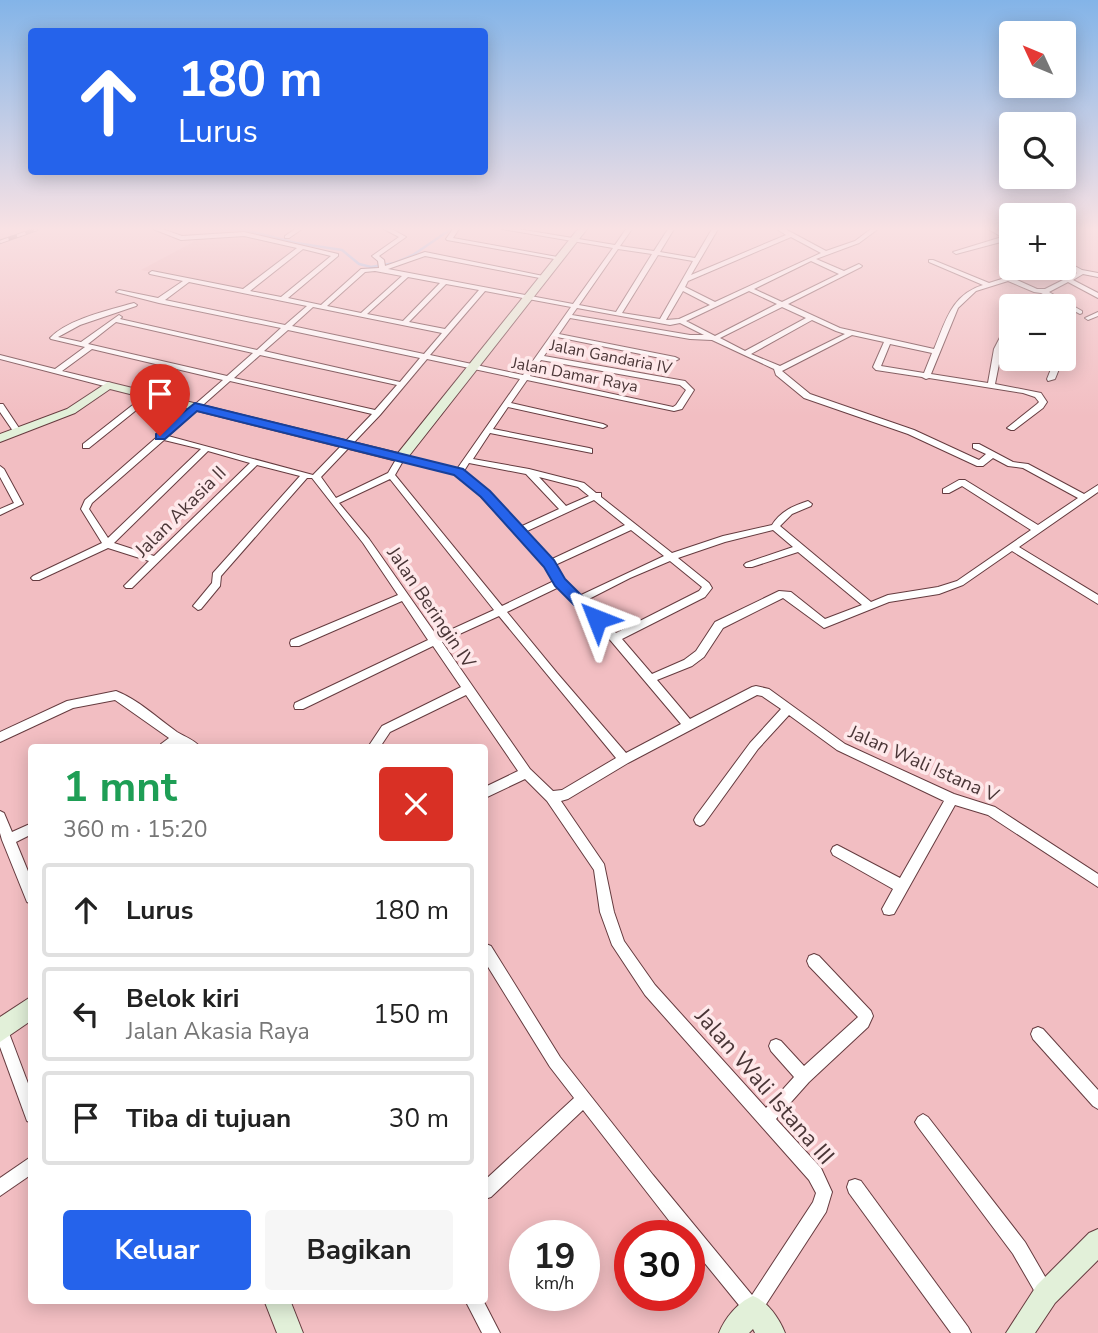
<!DOCTYPE html>
<html lang="id">
<meta charset="utf-8">
<style>
:root{--surface:#fff;--page:#f6f6f6;--text:#222;--muted:#767676;--line:#e0e0e0;--accent:#2563eb}
body{margin:0;font-family:"Nunito Sans",sans-serif;background:var(--page);color:var(--text);height:100vh;display:flex;flex-direction:column;font-size:26px;white-space:nowrap}
*{box-sizing:border-box;margin:0}
p{font-size:23px;color:var(--muted)}
.icon{flex:none;width:38px;height:38px;fill:none;stroke:currentColor;stroke-width:2;stroke-linecap:round;stroke-linejoin:round}
.map{position:relative;flex:1;overflow:hidden}
.drawer{position:absolute;left:28px;top:744px;width:460px;height:560px;display:flex;flex-direction:column;background:var(--surface);border-radius:7px;box-shadow:0 4px 18px #0003}
.drawer>*{flex:none}
.guide{position:absolute;left:28px;top:28px;width:460px;height:147px;border-radius:7px;box-shadow:0 4px 18px #0003;background:#2563eb;color:#fff;overflow:hidden}
.needle{width:46px;rotate:314deg}
.controls{position:absolute;left:999px;top:21px;display:grid;gap:14px}
.controls a{display:grid;place-items:center;width:77px;height:77px;border-radius:7px;background:var(--surface);box-shadow:0 4px 18px #0003;font-size:35px}
.speed{position:absolute;left:509px;top:1220px;display:flex;gap:14px;font-size:35px;font-weight:700;text-align:center}
.speed>*{display:grid;place-content:center;width:91px;height:91px;border-radius:50%;background:var(--surface);box-shadow:0 4px 18px #0003;line-height:1}
.speed small{font-size:18px;font-weight:400}
.speed .limit{border:10px solid #d22;background:#fff;color:#111}
.pin{position:absolute;display:grid;place-items:center;width:60px;height:60px;color:#fff;margin:-72px -30px;border-radius:50% 50% 50% 0;rotate:-45deg;box-shadow:0 0 7px #0007}
.pin .icon{rotate:45deg}
.me{position:absolute;width:77px;margin:-38px;rotate:315deg;stroke-linejoin:round;filter:drop-shadow(0 0 5px #0008)}
.turn{display:flex;align-items:center;gap:24px;height:147px;padding:0 35px;font-size:32px}
.turn .icon{width:91px;height:91px;stroke-width:2.5}
.turn b{display:block;font-size:49px;line-height:60px}
.round{display:grid;place-items:center;flex:none;width:74px;height:74px;border-radius:7px;background:var(--page)}
.head{display:flex;align-items:center;justify-content:space-between;height:119px;padding:0 35px}
h1{font-size:42px;font-weight:700;line-height:52px;color:#1e9e55}
.primary-button{display:flex;gap:14px;margin-top:auto;padding:14px 35px}
.primary-button a{flex:1;height:80px;border-radius:7px;background:var(--accent);color:#fff;font-size:28px;font-weight:700;line-height:80px;text-align:center}
.primary-button a+a{background:var(--page);color:var(--text)}
ul{padding:0;list-style:none}
li{display:flex;align-items:center;gap:21px;height:94px;margin:0 14px 10px;padding:0 21px;border:4px solid var(--line);border-radius:7px}
li div{flex:1}
li b{display:block;font-size:26px}
li em{font-style:normal}
.map>svg:first-child{display:block}
.built{fill:#eab0b4}
.lines{fill:none;stroke-linecap:round;stroke-linejoin:round}
.stream{stroke:#8cb5e7;stroke-width:2.5}
.street-casing{stroke:#653b3f;stroke-width:2}
.secondary-casing{stroke:#653b3f;stroke-width:2}
.street{fill:#fff;fill-rule:evenodd}
.secondary{fill:#e2f0d9;fill-rule:evenodd}
.rail-casing{stroke:#765a5b;stroke-width:4.5}
.rail{stroke:#fee8ea;stroke-width:2.5;stroke-dasharray:9;stroke-linecap:butt}
.route{fill:#2563eb;stroke:#184099;stroke-width:2}
.labels{text-anchor:middle;stroke-width:7;stroke-linejoin:round;paint-order:stroke}
.far-street-label{font-size:16px;fill:#4a3637;stroke:#fee8ea}
.street-label{font-size:19px;fill:#4a3637;stroke:#fee8ea}
.near-street-label{font-size:23px;fill:#4a3637;stroke:#fee8ea}
</style>
<div class="map">
<svg width="1098" height="1333" viewBox="0 0 1098 1333">
<rect width="100%" height="100%" fill="#f2bec2"/>
<polygon class="built" points="235,233 296,247 242,290 141,270 206,235"/>
<g class="lines">
<polyline class="stream" points="210,229 245,230 296,243 342,250 359,264 371,267 395,263 413,255 451,229"/>
<g class="street-casing">
<g id="street">
<path d="M153,229H162L182,236L244,232L338,254V256L288,298L321,305L361,269L379,268L378,261L372,256L399,237L384,229H392L406,237L379,256L384,260L385,266L425,252L548,277L545,279L425,256L388,269L573,304L613,248L502,229H518L615,245L626,229H632L620,246L654,251L668,229H674L660,252L695,258L712,229H718L691,275L786,235L777,229H785L826,251L855,241L871,229H878L859,243L816,259L844,271L859,264L862,266L861,267L788,304L840,328L934,349C946,321 951,295 983,285L929,262V260H933L989,283L1008,277L1011,278L1039,268H1047L1017,280L1037,289H1045L1077,273L1064,265V260L1082,270L1098,273V277L1083,274L1073,280L1098,293V298L1068,282L1049,292L1082,311V313L1080,314L1041,293L1034,292L1008,281L976,291L958,308L931,374L988,383L994,349L1009,320L1012,318V328L1002,349L995,384L1041,393L1047,402L1043,408L1014,430H1011L1007,428L1037,404L1039,402L1035,397L1023,393L929,378L926,379L922,377L876,370L873,367L884,342L852,335L782,371L810,394L914,430L979,460L986,454L973,448V444H979L1013,462L1028,464L1084,494L1098,485V492L1019,547L1098,595V604L1012,551L963,585L939,594L889,602L824,628L783,598L723,628L704,657L692,666L657,680L690,719L752,687L756,686L769,689L845,744L954,794L995,807L1098,874V887L988,815L955,805L894,914L889,915L884,914L882,909L893,889L833,855L831,851L833,847L837,845L841,847L900,878L944,801L837,750L789,715L758,749L704,824L700,826L696,824L694,820L696,816L750,743L781,709L762,696L757,695L628,763L568,799L561,801L604,864L614,912L624,941L655,985L766,1108L794,1077L771,1051L769,1046L771,1041L776,1039L781,1041L804,1066L858,1017L809,966L807,961L809,956L814,954L819,956L871,1011L873,1016L868,1027L809,1082L776,1119L821,1168L832,1192L826,1212L759,1315L753,1318L747,1315L690,1245V1236H681L583,1110L491,1197L485,1199V1180L574,1098L550,1067L485,962L486,944L491,946L560,1057L653,1175L752,1295L813,1202L816,1193L809,1180L645,995L612,945L600,912L594,870L547,801L525,779L485,798V787L518,771L466,695L390,732L380,747H368L382,726L461,687L433,646L303,709H295L294,706L295,703L428,640L402,601L299,646H291L290,643L291,640L398,595L363,543L312,478H307L221,576L220,586L201,609L198,610L193,606L212,583L213,573L300,476L257,465L132,588H126L124,586L149,561L108,548L39,580H33L31,578L33,576L102,543L81,509L85,500L157,437V434H161L223,380L92,349L62,371L111,383L112,385L108,387L0,359V355L55,369L85,347L51,339L50,338C68,319 109,310 134,303L137,305L136,306L80,325L58,337L81,342L119,315L122,317L120,319L257,350L281,328L159,303L116,292L119,290L158,298L183,281L150,274L149,273L152,271L243,289L297,248L244,236L181,240ZM791,237L821,253L715,302L685,287L688,281ZM303,249L331,256L281,297L250,291ZM618,249L652,254L616,312L579,305ZM658,255L693,261L660,319L622,313ZM811,261L839,274L782,302L754,289ZM375,271L402,276L361,313L327,306L365,272ZM408,277L440,283L403,321L367,314ZM189,282L307,306L285,325L165,300ZM446,284L479,290L445,329L409,322ZM485,291L571,307L523,375L430,355ZM683,291L710,305L679,319L666,320ZM749,291L777,304L715,336L686,321ZM313,307L442,333L424,354L292,326ZM782,307L806,318L745,351L720,338ZM577,308L670,325L680,323L704,335H690L572,315ZM570,318L690,339L712,340L774,369L776,375L804,398L908,434L977,466H983L993,458L1008,466L1023,468L1078,498L1038,525L965,480H959L943,489V493H949L962,486L1031,530L957,581L938,587L888,595L871,602L780,526L792,514L811,506L812,504L808,501C793,506 781,511 772,525L723,536L672,553L601,497V493H596L584,483L529,469L473,459L490,433L592,453V449L589,448L493,429L508,407L603,428L607,426L603,424L511,403L527,380L674,411L682,409L694,390L685,381L544,356L557,337L675,361L679,359L675,357L559,334ZM812,320L836,331L845,334L780,366L751,354ZM116,322L253,353L227,376L88,344ZM288,330L420,358L400,382L264,351ZM890,344L932,353L924,373L881,366ZM260,355L397,385L375,410L234,378ZM427,359L520,379L457,469L401,455L398,456L388,473L336,498L321,477L380,415ZM541,360L680,385L686,390L676,405L673,407L530,376ZM230,381L372,414L313,475L168,436ZM164,440L201,449L108,538L89,509L92,503ZM208,451L250,463L154,556L114,543ZM403,461L456,474L469,484L546,566L554,581L502,606L395,475ZM469,463L526,474L559,509L520,527L475,480L464,471ZM539,477L578,487L589,496L566,506ZM390,479L494,610L437,636L369,539L339,503ZM594,500L625,525L550,560L525,532ZM631,530L664,556L579,596L563,580L555,565ZM773,530L793,547L746,563L744,565L746,567H752L798,552L862,605L825,619L791,592L779,591L715,622L696,651L684,660L652,674L622,639L705,597L712,588L709,583L678,558L725,542ZM670,561L702,587L699,591L616,633L585,601L630,578ZM559,587L611,641L681,724L626,753L557,673L507,612ZM499,616L616,758L562,790L553,791L530,769L442,642Z"/>
<polygon points="295,229 302,229 289,238 285,238 285,236"/>
<polygon points="453,229 459,229 453,238 563,258 560,260 447,240 446,239"/>
<polygon points="988,229 996,229 1011,237 1012,239 956,254 953,252 1002,237"/>
<polygon points="1098,312 1098,316 1088,320 1085,318"/>
<polygon points="1064,329 1075,338 1067,350 1064,350 1064,343 1068,338 1064,335"/>
<polygon points="1055,359 1063,359 1055,379 1048,381 1047,379"/>
<polygon points="148,393 155,395 89,448 83,448 83,444"/>
<polygon points="0,404 3,404 21,431 20,433 14,433 13,431 0,412"/>
<polygon points="0,466 4,469 23,504 0,515 0,509 14,503 0,477"/>
<path d="M116,691C139,700 157,718 177,732C185,737 195,740 200,747H184L178,744L174,747H159L161,744L169,738L115,700L73,708L0,742V732L67,701Z"/>
<polygon points="0,811 4,813 12,832 32,823 32,834 16,842 32,881 32,904 27,902 2,840 0,833"/>
<polygon points="0,1023 6,1025 32,1094 32,1123 27,1121 0,1047"/>
<polygon points="1038,1027 1043,1029 1098,1090 1098,1109 1093,1106 1033,1039 1031,1034 1033,1029"/>
<polygon points="923,1114 928,1117 1025,1242 1051,1287 1054,1293 1051,1299 1045,1302 1039,1299 1013,1254 918,1127 915,1122 918,1117"/>
<polygon points="32,1156 32,1174 0,1196 0,1178"/>
<polygon points="855,1179 861,1181 968,1327 971,1333 951,1333 849,1193 847,1187 849,1181"/>
<polygon points="465,1300 483,1300 500,1333 482,1333"/>
</g>
</g>
<g class="secondary-casing">
<g id="secondary">
<polygon points="578,229 587,229 405,461 401,462 110,389 75,413 0,442 0,434 67,409 108,382 398,453"/>
<polygon points="32,996 32,1020 0,1042 0,1017"/>
<polygon points="1098,1229 1098,1260 1055,1303 1035,1333 1006,1333 1037,1285 1089,1233"/>
<path d="M753,1296C768,1302 779,1318 785,1333H755L753,1329L749,1333H719C725,1318 738,1302 753,1296Z"/>
<polygon points="264,1300 290,1300 303,1333 277,1333"/>
</g>
</g>
<use href="#street" class="street"/>
<use href="#secondary" class="secondary"/>
<g class="rail-casing">
<polyline id="rail" points="0,242 37,229"/>
</g>
<use href="#rail" class="rail"/>
</g>
<linearGradient id="sky" x2="0" y2="1"><stop stop-color="#83b4e8"/><stop offset="0.55" stop-color="#f9e2e4"/><stop offset="1" stop-color="#f9e2e4" stop-opacity="0"/></linearGradient>
<rect width="1098" height="416" fill="url(#sky)"/>
<polygon class="route" points="195,403 463,469 490,491 554,560 565,579 605,619 597,625 592,623 555,586 544,567 481,497 454,475 197,411 165,439 156,439 156,434"/>
<g class="labels">
<g class="far-street-label">
<text transform="translate(611 356) rotate(11)" y="6">Jalan Gandaria IV</text>
<text transform="translate(575 374) rotate(11)" y="6">Jalan Damar Raya</text>
</g>
<g class="street-label">
<text transform="translate(180 511) rotate(-45)" y="7">Jalan Akasia II</text>
<text transform="translate(432 607) rotate(56)" y="7">Jalan Beringin IV</text>
<text transform="translate(924 763) rotate(24)" y="7">Jalan Wali Istana V</text>
</g>
<g class="near-street-label">
<text transform="translate(765 1086) rotate(49)" y="8">Jalan Wali Istana III</text>
</g>
</g>
</svg>
<div class="controls">
<a><svg class="needle" viewBox="-14 -14 28 28"><path d="M0-13l5 13h-10z" fill="#e53935"/><path d="M0 13l5-13h-10z" fill="#767676"/></svg></a>
<a><svg class="icon" aria-label="search" viewBox="0 0 24 24"><circle cx="10" cy="10" r="6"/><path d="M15 15l6 6"/></svg></a>
<a>+</a>
<a>−</a>
</div>
<div class="speed"><div>19<small>km/h</small></div><div class="limit">30</div></div>
<div class="pin" style="left:160px;top:436px;background:#d93025"><svg class="icon" aria-label="arrive" viewBox="0 0 24 24"><path d="M6 21V4h12l-3 4 3 4H6"/></svg></div>
<svg class="me" style="left:597px;top:619px" viewBox="-20 -20 40 40"><path d="M0-17L14 15 0 8-14 15z" fill="#2563eb" stroke="#fff" stroke-width="4"/></svg>
<div class="guide">
<div class="turn"><svg class="icon" aria-label="ahead" viewBox="0 0 24 24"><path d="M12 20V5M6 11l6-6 6 6"/></svg><div><b>180 m</b>Lurus</div></div>
</div>
<section class="drawer">
<div class="head"><div><h1>1 mnt</h1><p>360 m · 15:20</p></div><a class="round" style="background:#d93025;color:#fff"><svg class="icon" aria-label="close" viewBox="0 0 24 24"><path d="M6 6l12 12M18 6L6 18"/></svg></a></div>
<ul>
<li><svg class="icon" aria-label="ahead" viewBox="0 0 24 24"><path d="M12 20V5M6 11l6-6 6 6"/></svg><div><b>Lurus</b></div><em>180 m</em></li>
<li><svg class="icon" aria-label="left" viewBox="0 0 24 24"><path d="M17 20v-9H6M10 6l-5 5 5 5"/></svg><div><b>Belok kiri</b><p>Jalan Akasia Raya</p></div><em>150 m</em></li>
<li><svg class="icon" aria-label="arrive" viewBox="0 0 24 24"><path d="M6 21V4h12l-3 4 3 4H6"/></svg><div><b>Tiba di tujuan</b></div><em>30 m</em></li>
</ul>
<div class="primary-button"><a>Keluar</a><a>Bagikan</a></div>
</section>
</div>
